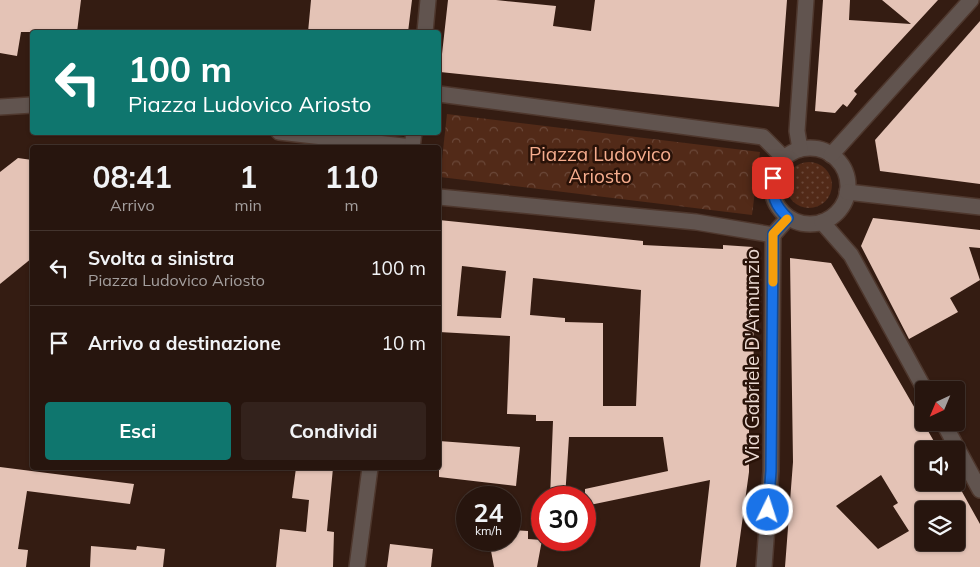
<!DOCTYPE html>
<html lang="it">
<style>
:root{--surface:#27150e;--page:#33221c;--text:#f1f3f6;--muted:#a49f9e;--line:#43342e;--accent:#0f766e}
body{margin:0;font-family:Mulish,sans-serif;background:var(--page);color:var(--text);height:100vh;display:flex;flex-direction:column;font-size:19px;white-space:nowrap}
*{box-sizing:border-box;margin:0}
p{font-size:16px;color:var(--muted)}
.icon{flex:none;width:28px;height:28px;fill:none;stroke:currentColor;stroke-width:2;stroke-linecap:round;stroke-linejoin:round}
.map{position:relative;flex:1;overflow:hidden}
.drawer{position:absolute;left:30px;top:145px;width:411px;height:325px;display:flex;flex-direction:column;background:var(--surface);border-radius:5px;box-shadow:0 1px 4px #0004,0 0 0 1px var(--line)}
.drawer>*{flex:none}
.hud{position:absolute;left:30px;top:30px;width:411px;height:105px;border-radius:5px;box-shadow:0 1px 4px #0004,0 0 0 1px var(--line);background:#0f766e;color:#fff;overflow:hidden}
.needle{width:32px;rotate:224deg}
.buttons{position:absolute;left:915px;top:381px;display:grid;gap:10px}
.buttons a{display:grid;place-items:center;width:50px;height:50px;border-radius:5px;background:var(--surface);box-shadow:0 1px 4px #0004,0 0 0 1px var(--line);font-size:25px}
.speed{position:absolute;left:456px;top:486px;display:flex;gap:10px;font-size:25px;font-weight:700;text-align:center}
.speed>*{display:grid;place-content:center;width:65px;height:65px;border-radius:50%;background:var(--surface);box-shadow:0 1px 4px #0004,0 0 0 1px var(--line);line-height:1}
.speed small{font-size:12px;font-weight:400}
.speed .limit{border:8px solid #d22;background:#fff;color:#111}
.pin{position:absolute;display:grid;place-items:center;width:42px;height:42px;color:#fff;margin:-21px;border-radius:10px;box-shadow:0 2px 8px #0006}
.me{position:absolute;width:55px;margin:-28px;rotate:4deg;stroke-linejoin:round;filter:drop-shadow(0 0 4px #0008)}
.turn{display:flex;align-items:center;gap:18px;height:105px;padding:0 15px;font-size:22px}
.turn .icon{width:65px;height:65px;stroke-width:2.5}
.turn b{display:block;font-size:35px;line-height:42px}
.eta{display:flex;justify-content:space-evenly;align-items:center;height:85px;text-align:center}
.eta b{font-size:30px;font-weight:700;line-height:35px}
.cta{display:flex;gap:10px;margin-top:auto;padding:10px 15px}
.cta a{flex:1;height:58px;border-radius:5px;background:var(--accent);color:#fff;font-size:20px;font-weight:700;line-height:58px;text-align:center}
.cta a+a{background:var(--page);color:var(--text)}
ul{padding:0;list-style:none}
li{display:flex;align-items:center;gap:15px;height:75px;padding:0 15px;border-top:1px solid var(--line)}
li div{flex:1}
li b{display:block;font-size:19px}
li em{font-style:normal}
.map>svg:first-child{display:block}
.grass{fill:url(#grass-dots)}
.forest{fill:url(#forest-crowns)}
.building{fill:#e4c3b6;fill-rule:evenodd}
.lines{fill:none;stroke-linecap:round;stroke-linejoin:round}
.minor-casing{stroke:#4e372d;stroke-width:18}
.minor{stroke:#61544f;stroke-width:15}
.route-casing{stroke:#114b97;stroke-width:12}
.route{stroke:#1a73e8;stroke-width:9}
.slow{stroke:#f59e0b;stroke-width:9}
.labels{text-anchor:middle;stroke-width:5;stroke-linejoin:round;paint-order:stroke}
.park-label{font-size:19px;fill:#f6ad8e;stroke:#291208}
.street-label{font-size:19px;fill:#ebdad3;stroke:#291208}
</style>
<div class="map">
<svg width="980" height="567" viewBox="0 0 980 567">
<defs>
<pattern id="grass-dots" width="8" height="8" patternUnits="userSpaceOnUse" patternTransform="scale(1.25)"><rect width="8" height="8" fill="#522a18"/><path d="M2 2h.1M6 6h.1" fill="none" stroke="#6b4839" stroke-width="1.8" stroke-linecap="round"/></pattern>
<pattern id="forest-crowns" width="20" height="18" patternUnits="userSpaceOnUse" patternTransform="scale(1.25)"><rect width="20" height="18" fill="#522a18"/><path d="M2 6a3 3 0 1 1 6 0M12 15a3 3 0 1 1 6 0" fill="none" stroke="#6b4839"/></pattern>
</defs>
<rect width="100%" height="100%" fill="#341c12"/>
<circle class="grass" cx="809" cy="185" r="23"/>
<polygon class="forest" points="447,114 760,152 752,215 440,177"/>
<g class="building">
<polygon points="0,0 81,0 77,32 21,32 17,56 0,53"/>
<polygon points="311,0 412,0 408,32 308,32"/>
<polygon points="448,0 496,0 556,6 553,26 591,31 595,0 787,0 779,107 440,72"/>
<polygon points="823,0 850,0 849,20 911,24 882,0 938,0 854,91 857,94 847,107 843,104 835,113 815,111"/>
<polygon points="980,21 980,184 880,171 875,140"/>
<polygon points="18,158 32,160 32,258 0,284 0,172"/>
<polygon points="873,218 980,230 980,248 969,247 980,280 950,298 958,312 909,339 861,246"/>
<path d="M439,220L643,241V245L723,249V245L753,247L754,420H749V472L736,567H700L710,480L585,506V489L668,471L663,437H569L565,498H550L553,421H536V415L507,414L510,336L439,332ZM462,266L506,271L501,318L457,316ZM533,278L641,290L636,406H603V323L565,322V318L530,315Z"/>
<path d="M790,258L831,263L939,450H924V482L956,481L980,524V567H785L793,462ZM881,475L898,503L893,506L909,531L878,549L836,506ZM924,510H956V542H924Z"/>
<polygon points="439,441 520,447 516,486 439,477"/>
<polygon points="0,467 134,484 130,504 27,491 18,549 28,550 26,567 0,567"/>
<polygon points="296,468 333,468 327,531 334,532 333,567 276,567 280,529 306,532 309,500 292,498"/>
<polygon points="512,530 528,531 528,539 542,540 537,567 494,567 489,540 510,540"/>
<polygon points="390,544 433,549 431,567 387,567"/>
<polygon points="91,546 136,550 137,546 165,549 163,567 90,567"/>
</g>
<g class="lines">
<g class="minor-casing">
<g id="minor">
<polyline points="425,32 428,0"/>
<polyline points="439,94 763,137 784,158"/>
<polyline points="0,107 32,105"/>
<polyline points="279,132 412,147"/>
<polyline points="412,148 414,132"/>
<circle cx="810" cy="186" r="38"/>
<polyline points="800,149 797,131 806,0"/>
<polyline points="831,155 971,0"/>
<polyline points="847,192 980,207"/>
<polyline points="439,197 696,222 773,235 788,218"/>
<polyline points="822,222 851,255 925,390"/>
<polyline points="943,422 980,490"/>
<polyline points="357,567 370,468"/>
<polyline points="764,567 771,471 773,235"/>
</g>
</g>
<use href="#minor" class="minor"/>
</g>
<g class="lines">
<g class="route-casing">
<path id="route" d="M768,510L771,471L773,234L788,218C775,206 771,195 773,178"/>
</g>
<use href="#route" class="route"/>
<polyline class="slow" points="773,282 773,234 787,219"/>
</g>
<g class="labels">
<g class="park-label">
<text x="600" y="161">Piazza Ludovico<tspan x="600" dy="22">Ariosto</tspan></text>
</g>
<g class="street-label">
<text transform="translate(752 356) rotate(-90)" y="7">Via Gabriele D'Annunzio</text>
</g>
</g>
</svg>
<div class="buttons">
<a><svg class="needle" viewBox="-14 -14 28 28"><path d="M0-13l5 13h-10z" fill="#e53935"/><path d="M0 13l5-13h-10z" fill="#a49f9e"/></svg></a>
<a><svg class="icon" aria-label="sound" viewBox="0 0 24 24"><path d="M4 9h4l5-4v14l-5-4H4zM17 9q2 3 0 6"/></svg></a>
<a><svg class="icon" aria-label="layers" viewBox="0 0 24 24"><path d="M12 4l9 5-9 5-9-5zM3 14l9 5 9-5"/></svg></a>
</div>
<div class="speed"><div>24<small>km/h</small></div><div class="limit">30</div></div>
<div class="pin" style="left:773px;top:178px;background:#d93025"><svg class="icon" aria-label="arrive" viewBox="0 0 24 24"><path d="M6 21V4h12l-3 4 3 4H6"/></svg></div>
<svg class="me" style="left:768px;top:510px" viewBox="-20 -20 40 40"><circle r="17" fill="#1a73e8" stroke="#fff" stroke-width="3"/><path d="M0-11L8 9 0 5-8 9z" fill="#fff"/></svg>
<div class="hud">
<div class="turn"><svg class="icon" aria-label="left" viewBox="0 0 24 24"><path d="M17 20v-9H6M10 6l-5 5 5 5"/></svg><div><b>100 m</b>Piazza Ludovico Ariosto</div></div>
</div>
<section class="drawer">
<div class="eta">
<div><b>08:41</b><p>Arrivo</p></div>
<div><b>1</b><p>min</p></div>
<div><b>110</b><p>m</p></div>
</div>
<ul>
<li><svg class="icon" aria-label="left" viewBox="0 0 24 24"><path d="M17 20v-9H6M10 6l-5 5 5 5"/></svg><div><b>Svolta a sinistra</b><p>Piazza Ludovico Ariosto</p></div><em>100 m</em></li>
<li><svg class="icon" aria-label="arrive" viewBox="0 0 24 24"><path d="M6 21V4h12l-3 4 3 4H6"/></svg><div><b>Arrivo a destinazione</b></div><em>10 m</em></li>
</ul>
<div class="cta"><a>Esci</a><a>Condividi</a></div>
</section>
</div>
